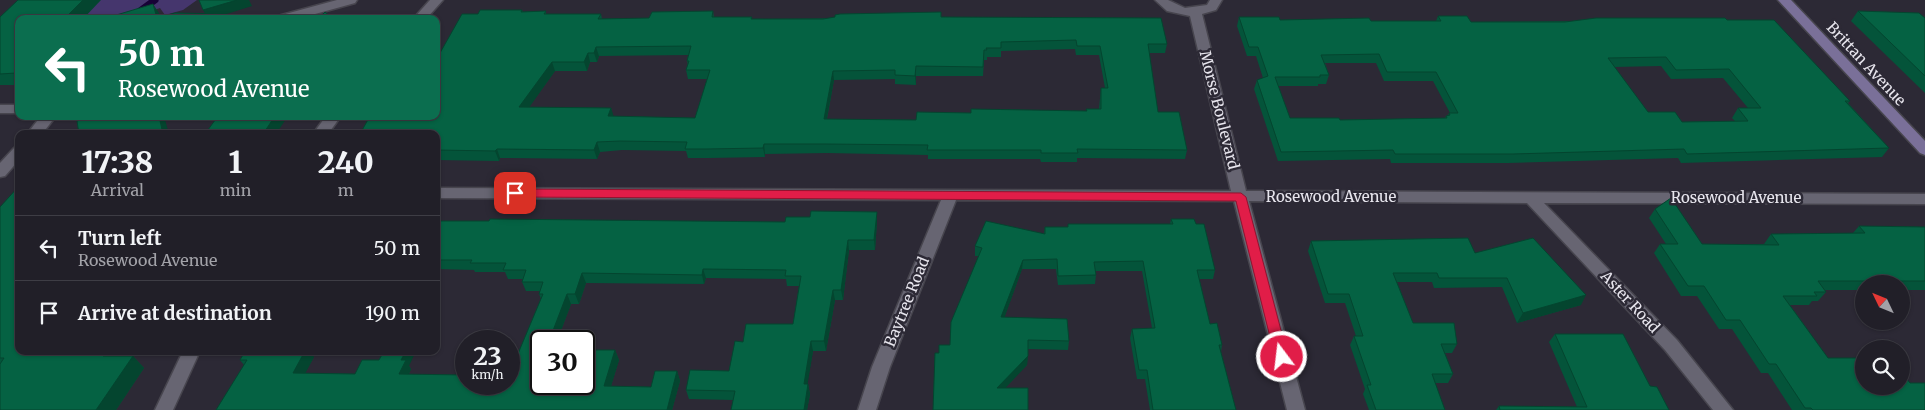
<!DOCTYPE html>
<style>
:root{--surface:#211f28;--page:#2d2c34;--text:#f1f3f6;--muted:#a2a2a8;--line:#3e3d45}
body{margin:0;font-family:Merriweather,serif;background:var(--page);color:var(--text);height:100vh;display:flex;flex-direction:column;font-size:19px;white-space:nowrap}
*{box-sizing:border-box;margin:0}
p{font-size:16px;color:var(--muted)}
.icon{flex:none;width:28px;height:28px;fill:none;stroke:currentColor;stroke-width:2;stroke-linecap:round;stroke-linejoin:round}
.map{position:relative;flex:1;overflow:hidden}
.sheet{position:absolute;left:15px;top:130px;width:425px;height:225px;display:flex;flex-direction:column;background:var(--surface);border-radius:10px;box-shadow:0 1px 4px #0004,0 0 0 1px var(--line)}
.sheet>*{flex:none}
.banner{position:absolute;left:15px;top:15px;width:425px;height:105px;border-radius:10px;box-shadow:0 1px 4px #0004,0 0 0 1px var(--line);background:#0b6e4f;color:#fff;overflow:hidden}
.needle{width:32px;rotate:313deg}
.buttons{position:absolute;left:1855px;top:275px;display:grid;gap:10px}
.buttons a{display:grid;place-items:center;width:55px;height:55px;border-radius:50%;background:var(--surface);box-shadow:0 1px 4px #0004,0 0 0 1px var(--line);font-size:25px}
.speed{position:absolute;left:455px;top:330px;display:flex;gap:10px;font-size:25px;font-weight:700;text-align:center}
.speed>*{display:grid;place-content:center;width:65px;height:65px;border-radius:50%;background:var(--surface);box-shadow:0 1px 4px #0004,0 0 0 1px var(--line);line-height:1}
.speed small{font-size:12px;font-weight:400}
.speed .limit{border:2px solid #111;border-radius:8px;background:#fff;color:#111}
.pin{position:absolute;display:grid;place-items:center;width:42px;height:42px;color:#fff;margin:-21px;border-radius:10px;box-shadow:0 2px 8px #0006}
.me{position:absolute;width:55px;margin:-28px;rotate:345deg;stroke-linejoin:round;filter:drop-shadow(0 0 4px #0008)}
.turn{display:flex;align-items:center;gap:18px;height:105px;padding:0 20px;font-size:22px}
.turn .icon{width:65px;height:65px;stroke-width:2.5}
.turn b{display:block;font-size:35px;line-height:42px}
.eta{display:flex;justify-content:space-evenly;align-items:center;height:85px;text-align:center}
.eta b{font-size:30px;font-weight:800;line-height:35px}
ul{padding:0;list-style:none}
li{display:flex;align-items:center;gap:15px;height:65px;padding:0 20px;border-top:1px solid var(--line)}
li div{flex:1}
li b{display:block;font-size:19px}
li em{font-style:normal}
.map>svg:first-child{display:block}
.green{fill:#45366d}
.lines{fill:none;stroke-linecap:round;stroke-linejoin:round}
.stream{stroke:#170236;stroke-width:7}
.street-casing{stroke:#47454e;stroke-width:3}
.secondary-casing{stroke:#47454e;stroke-width:3}
.street{fill:#676572;fill-rule:evenodd}
.secondary{fill:#7a7099;fill-rule:evenodd}
.wall{fill:#04543a;fill-rule:evenodd}
.shaded-wall{fill:#04452f}
.building{fill:#056243;stroke:#04452f;fill-rule:evenodd}
.route{fill:#e11d48;stroke:#92132f}
.labels{text-anchor:middle;stroke-width:5;stroke-linejoin:round;paint-order:stroke}
.street-label{font-size:15px;fill:#e7e5ed;stroke:#2c2935}
</style>
<div class="map">
<svg width="1925" height="410" viewBox="0 0 1925 410">
<rect width="100%" height="100%" fill="#2c2935"/>
<polygon class="green" points="86,0 197,0 183,10 165,15 160,8 146,13 140,19 69,19"/>
<g class="lines">
<polyline class="stream" points="129,19 155,0"/>
<g class="street-casing">
<g id="street">
<polygon points="337,0 357,0 355,3 297,19 276,19 278,16"/>
<polygon points="430,0 443,0 426,19 413,19"/>
<polygon points="1155,0 1168,0 1185,8 1207,5 1210,0 1222,0 1216,10 1202,14 1246,191 1925,194 1925,204 1544,203 1677,340 1733,410 1713,410 1665,350 1527,203 1249,201 1305,410 1287,410 1234,201 956,200 890,367 876,410 858,410 872,367 941,200 436,198 436,188 1231,191 1190,16 1167,11"/>
<rect x="0" y="105" width="19" height="8"/>
<polygon points="41,116 56,116 42,134 27,134"/>
<polygon points="326,116 341,116 328,134 313,134"/>
<polygon points="19,146 19,160 5,176 0,177 0,163 14,148"/>
<polygon points="183,351 200,351 173,410 155,410"/>
</g>
</g>
<g class="secondary-casing">
<polygon id="secondary" points="1778,0 1791,0 1925,141 1925,155 1920,153"/>
</g>
<use href="#street" class="street"/>
<use href="#secondary" class="secondary"/>
</g>
<g class="wall">
<path d="M522,10L523,12L546,11V14H601L602,19L649,18L713,11L714,17H752V19L941,17L1167,44L1165,53H1149L1158,112L1187,150L1185,159L1077,158V162H1041L1040,159H928V155L827,153L765,154V157L709,158H688L686,151L622,150L600,152L597,159L500,158L499,161L436,160V116L440,53L478,14ZM1075,49L1076,55H1099L1105,88H1101L1099,109L1086,111L971,113L916,120L827,119L834,80L895,79V84L916,85V76H983L984,60H987V57H1001V51ZM688,55L687,61L688,65L686,70L688,79H707L695,118L613,116L611,108L529,107L555,71H587L590,62H597L599,56Z"/>
<polygon points="1858,11 1925,18 1925,93 1851,21"/>
<path d="M1438,16L1471,22L1727,20L1850,101L1848,103L1889,148L1882,157L1681,163L1678,158L1508,163H1391L1390,159L1278,161L1254,89L1257,80L1263,78L1256,56H1247L1237,26L1239,17L1280,20L1371,21H1436ZM1325,63H1376L1384,81H1433L1450,113H1449L1448,115L1446,116L1445,118L1340,120L1290,118L1278,86H1318V84H1326L1329,75ZM1661,66L1671,79L1723,78L1748,108H1738L1732,118L1735,121L1682,122L1648,112L1614,67Z"/>
<polygon points="0,17 19,19 19,85 0,85"/>
<polygon points="0,207 19,351 133,356 144,368 116,410 0,410"/>
<polygon points="1655,209 1702,244 1765,244 1764,244 1771,234 1853,233 1859,226 1925,227 1925,290 1901,290 1901,284 1864,284 1864,290 1825,290 1826,292 1818,301 1812,301 1809,305 1790,305 1828,358 1925,410 1792,410 1768,373 1761,373 1732,329 1719,329 1697,296 1681,296 1654,253 1660,244 1666,244 1649,218"/>
<polygon points="877,212 877,221 875,250 849,250 843,300 835,300 826,351 813,351 807,384 808,384 810,394 807,410 731,410 733,400 689,399 686,390 729,371 743,342 793,324 799,286 787,286 786,279 706,278 704,284 586,283 579,304 571,304 557,341 541,341 541,384 584,384 615,350 619,360 611,386 651,387 677,371 680,381 672,410 216,410 244,365 240,360 314,357 305,373 355,374 409,366 411,369 409,374 466,384 512,368 541,299 539,294 540,291 526,291 522,282 523,279 508,279 505,272 475,272 474,270 436,269 436,221 785,222 810,217"/>
<polygon points="1171,219 1196,224 1215,270 1213,279 1199,279 1210,324 1222,345 1221,352 1236,410 1150,410 1145,379 1137,379 1130,338 1132,329 1152,328 1142,271 1096,271 1096,275 1095,284 1058,285 1056,269 1022,269 1004,318 1069,341 1068,350 1028,349 1027,365 1005,388 1028,410 939,353 950,345 978,256 975,256 975,246 1044,234 1045,227 1068,227 1068,224 1170,224"/>
<polygon points="1311,241 1475,253 1581,305 1517,323 1502,287 1434,288 1432,282 1397,282 1413,323 1457,344 1452,353 1445,353 1453,374 1448,383 1435,383 1445,410 1369,410 1363,394 1365,389 1350,345 1354,336 1356,336 1345,303 1325,303 1308,251"/>
<polygon points="1555,334 1650,386 1669,410 1496,410 1499,406 1577,407 1549,342"/>
</g>
<g class="shaded-wall">
<polygon points="83,0 101,0 83,19 64,19"/>
<polygon points="237,0 249,0 252,6 211,19 208,19 203,10"/>
<polygon points="153,4 159,13 161,19 158,19"/>
<polygon points="596,47 599,56 597,62 594,53"/>
<polygon points="588,53 590,62 587,71 584,62"/>
<polygon points="552,62 555,71 523,116 519,107"/>
<polygon points="916,66 916,85 915,76"/>
<polygon points="833,71 834,80 825,128 824,119"/>
<polygon points="611,108 614,117 608,116"/>
<polygon points="159,116 164,116 169,134 163,134"/>
<polygon points="275,116 288,116 276,134 263,134"/>
<polygon points="597,142 600,152 597,159 594,150"/>
<polygon points="764,144 765,154 765,157 763,148"/>
<polygon points="497,149 500,158 499,161 495,151"/>
<polygon points="877,212 877,221 875,250 874,240"/>
<polygon points="848,240 849,250 843,300 841,290"/>
<polygon points="1023,260 1022,269 1001,327 1001,317"/>
<polygon points="703,269 706,278 704,284 702,275"/>
<polygon points="582,273 586,283 579,304 575,294"/>
<polygon points="833,290 835,300 826,351 824,341"/>
<polygon points="567,294 571,304 557,341 549,341"/>
<polygon points="1586,295 1581,305 1517,323 1523,313"/>
<polygon points="811,341 813,351 806,394 804,384"/>
<polygon points="615,350 619,360 608,396 604,386"/>
<polygon points="106,351 125,351 114,368 103,356"/>
<polygon points="305,351 310,351 314,357 300,383 293,373"/>
<polygon points="406,351 416,351 409,366 411,369 405,383 399,374 401,360"/>
<polygon points="133,356 144,368 116,410 96,410"/>
<polygon points="1028,356 1027,365 997,397 997,388"/>
<polygon points="541,360 541,381 535,377"/>
<polygon points="677,371 680,381 672,410 667,410"/>
<polygon points="808,384 810,394 807,410 804,410"/>
</g>
<g class="building">
<polygon points="18,0 83,0 64,19 19,19 19,71 16,73 0,74 0,17"/>
<polygon points="199,0 237,0 203,10"/>
<polygon points="153,4 157,18 175,13 227,14 227,18 224,19 103,19"/>
<path d="M480,10H522L521,12L546,11L544,14H601L598,19L649,18L652,12L713,11L712,17H752L751,19H823L835,17V15L840,14L941,12V17L1161,18L1167,44H1148L1158,112H1179L1187,150L1077,149L1078,153H1041V150H927L928,145L826,144H764L763,148L707,149H685L687,142L620,141L597,142L594,150L497,149L495,151L436,150V134H360L370,116H436V53H440L462,14H478ZM1076,40L1077,46H1100L1108,88H1101V109H1086L1087,111L971,109V113L917,112L916,120L824,119L833,71L895,70V75L915,76L916,66L983,67L984,50H987L986,48H1001V42ZM691,46L687,61H689L686,70H710L695,118L608,116L611,108L519,107L552,62H584L588,53H594L596,47Z"/>
<polygon points="1858,11 1919,13 1925,18 1925,76"/>
<polygon points="325,12 331,17 357,18 318,19"/>
<path d="M1438,16H1467L1471,22H1565L1596,18H1725L1727,20H1774L1850,101H1845L1889,148L1687,154L1684,149L1513,154H1395L1393,150L1281,152L1257,80L1268,76L1258,47H1249L1239,17H1279L1280,20L1369,18L1371,21H1441ZM1379,54L1387,72H1436L1458,113H1449L1450,115L1446,116L1447,118L1340,120L1339,118H1290L1275,77H1320V75H1329L1321,55ZM1666,57L1676,70L1729,69L1761,108H1738L1748,121L1682,122L1675,112H1648L1608,58Z"/>
<polygon points="93,116 159,116 163,134 79,134 77,121"/>
<polygon points="218,116 275,116 263,134 205,134"/>
<polygon points="19,186 19,351 106,351 103,356 133,356 96,410 0,410 0,364 4,358 0,358 0,207"/>
<polygon points="1671,198 1702,244 1779,245 1771,234 1865,233 1859,226 1925,227 1925,281 1818,281 1826,292 1814,292 1817,296 1783,296 1828,358 1864,358 1864,386 1901,386 1901,372 1910,383 1925,383 1925,410 1813,410 1811,408 1805,408 1776,364 1769,364 1740,320 1726,320 1704,286 1688,286 1660,244 1678,244 1655,209"/>
<polygon points="811,211 877,212 874,240 848,240 841,290 833,290 824,341 811,341 804,384 808,384 804,410 731,410 735,391 686,390 690,370 729,371 735,341 743,342 746,324 793,324 801,276 785,276 786,270 703,269 702,275 582,273 575,294 567,294 549,341 541,341 541,360 535,377 541,377 541,384 584,384 584,377 593,350 615,350 604,386 651,387 655,371 677,371 667,410 216,410 247,360 240,360 245,351 305,351 293,373 355,374 362,360 379,360 384,351 406,351 401,360 406,360 399,374 466,375 466,384 509,384 509,368 512,368 543,294 539,294 543,282 522,282 526,270 503,270 506,263 470,263 472,260 436,260 436,221 489,221 490,219 785,222 786,217 810,217"/>
<polygon points="1171,219 1194,219 1196,224 1204,224 1215,270 1197,270 1210,324 1217,323 1222,345 1219,345 1236,410 1153,410 1147,370 1139,370 1132,329 1155,328 1143,261 1094,262 1096,275 1058,276 1057,259 1023,260 1001,317 1067,319 1069,341 1028,340 1028,356 997,388 1028,388 1028,410 933,410 935,353 939,353 939,345 950,345 951,322 982,248 975,246 986,221 1045,234 1045,227 1068,227 1068,224 1173,224"/>
<polygon points="1468,238 1475,253 1533,238 1586,295 1523,313 1507,278 1439,278 1437,273 1393,273 1413,323 1454,323 1457,344 1441,344 1453,374 1432,374 1445,410 1376,410 1367,385 1371,385 1354,336 1363,336 1349,294 1328,294 1311,241"/>
<polygon points="1555,334 1623,334 1650,386 1657,387 1669,410 1500,410 1499,406 1587,407"/>
</g>
<polygon class="route" points="515,189 1241,193 1246,197 1288,357 1282,362 1275,357 1236,201 515,197 510,193"/>
<g class="labels">
<g class="street-label">
<text transform="translate(1866 64) rotate(47)" y="5">Brittan Avenue</text>
<text transform="translate(1219 110) rotate(76)" y="5">Morse Boulevard</text>
<text x="1331" y="202">Rosewood Avenue</text>
<text x="1736" y="203">Rosewood Avenue</text>
<text transform="translate(907 302) rotate(-68)" y="5">Baytree Road</text>
<text transform="translate(1630 302) rotate(47)" y="5">Aster Road</text>
</g>
</g>
</svg>
<div class="buttons">
<a><svg class="needle" viewBox="-14 -14 28 28"><path d="M0-13l5 13h-10z" fill="#e53935"/><path d="M0 13l5-13h-10z" fill="#a2a2a8"/></svg></a>
<a><svg class="icon" aria-label="search" viewBox="0 0 24 24"><circle cx="10" cy="10" r="6"/><path d="M15 15l6 6"/></svg></a>
</div>
<div class="speed"><div>23<small>km/h</small></div><div class="limit">30</div></div>
<div class="pin" style="left:515px;top:193px;background:#d93025"><svg class="icon" aria-label="arrive" viewBox="0 0 24 24"><path d="M6 21V4h12l-3 4 3 4H6"/></svg></div>
<svg class="me" style="left:1282px;top:357px" viewBox="-20 -20 40 40"><circle r="17" fill="#e11d48" stroke="#fff" stroke-width="3"/><path d="M0-11L8 9 0 5-8 9z" fill="#fff"/></svg>
<div class="banner">
<div class="turn"><svg class="icon" aria-label="left" viewBox="0 0 24 24"><path d="M17 20v-9H6M10 6l-5 5 5 5"/></svg><div><b>50 m</b>Rosewood Avenue</div></div>
</div>
<section class="sheet">
<div class="eta">
<div><b>17:38</b><p>Arrival</p></div>
<div><b>1</b><p>min</p></div>
<div><b>240</b><p>m</p></div>
</div>
<ul>
<li><svg class="icon" aria-label="left" viewBox="0 0 24 24"><path d="M17 20v-9H6M10 6l-5 5 5 5"/></svg><div><b>Turn left</b><p>Rosewood Avenue</p></div><em>50 m</em></li>
<li><svg class="icon" aria-label="arrive" viewBox="0 0 24 24"><path d="M6 21V4h12l-3 4 3 4H6"/></svg><div><b>Arrive at destination</b></div><em>190 m</em></li>
</ul>
</section>
</div>
